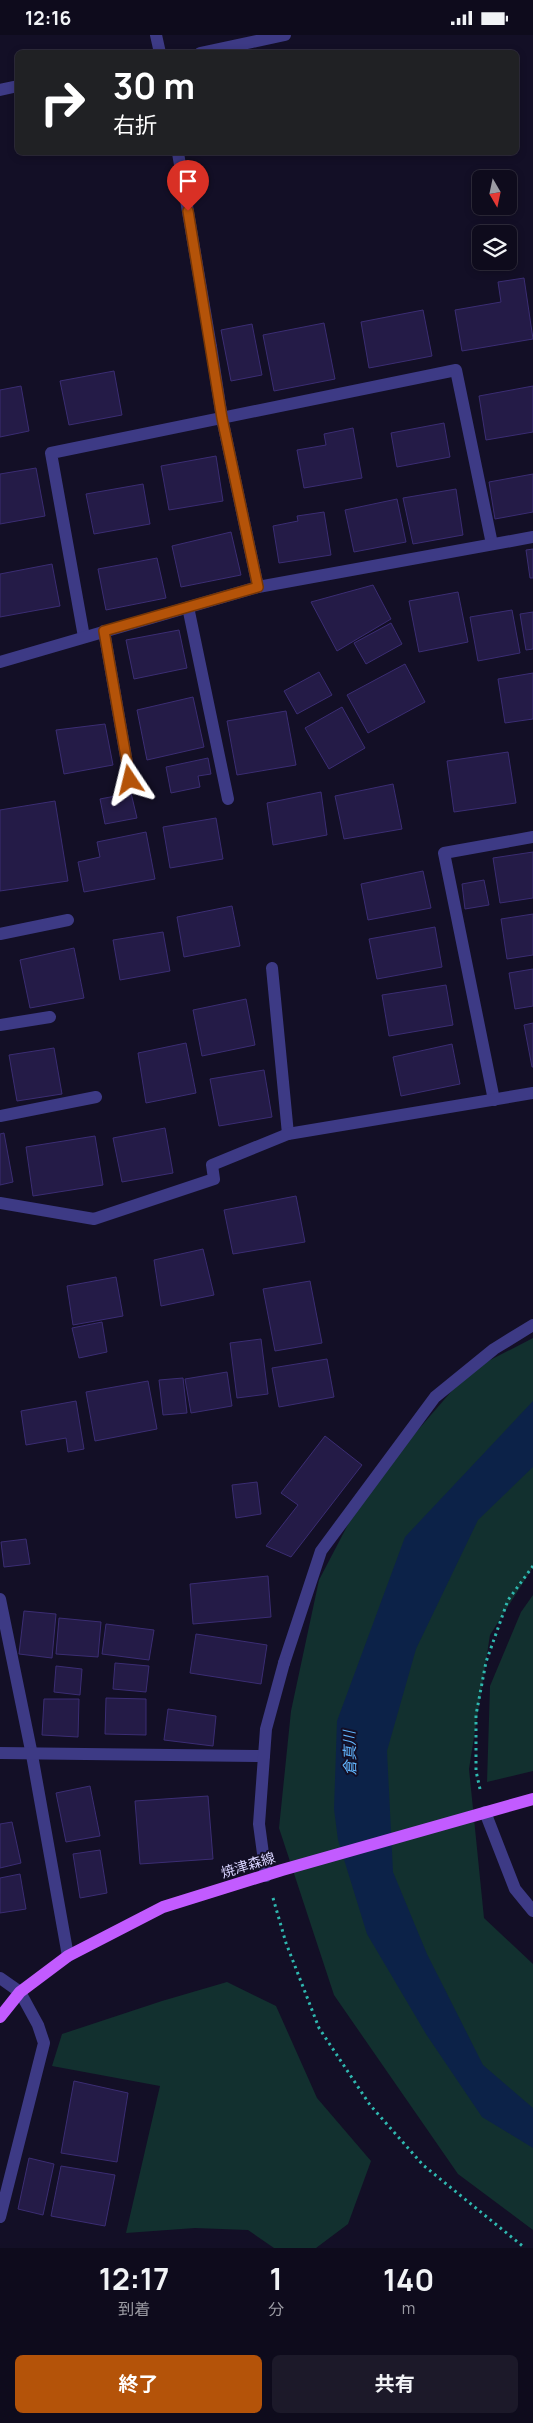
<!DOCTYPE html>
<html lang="ja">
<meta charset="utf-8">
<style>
:root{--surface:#0e0b1c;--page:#1c1929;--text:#f1f3f6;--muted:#9b9ba3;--line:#2e2b3b;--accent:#b45309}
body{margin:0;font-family:Manrope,"Noto Sans JP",sans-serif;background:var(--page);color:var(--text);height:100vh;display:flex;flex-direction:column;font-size:19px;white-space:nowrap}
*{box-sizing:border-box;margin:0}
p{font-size:16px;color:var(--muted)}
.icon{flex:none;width:28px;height:28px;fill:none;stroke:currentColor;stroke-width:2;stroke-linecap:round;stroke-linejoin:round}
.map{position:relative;height:2213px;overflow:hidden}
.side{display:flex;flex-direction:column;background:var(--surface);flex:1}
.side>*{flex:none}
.top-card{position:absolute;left:15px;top:15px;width:504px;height:105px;border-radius:8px;box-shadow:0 2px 8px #0003,0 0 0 1px var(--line);background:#202124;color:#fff;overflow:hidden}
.needle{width:32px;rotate:171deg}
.tools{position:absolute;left:472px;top:135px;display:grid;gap:10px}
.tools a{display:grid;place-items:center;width:45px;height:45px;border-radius:8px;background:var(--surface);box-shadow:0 2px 8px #0003,0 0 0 1px var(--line);font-size:25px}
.pin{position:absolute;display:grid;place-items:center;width:42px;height:42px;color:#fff;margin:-51px -21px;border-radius:50% 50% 50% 0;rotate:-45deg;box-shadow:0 0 5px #0007}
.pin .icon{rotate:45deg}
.me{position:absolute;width:55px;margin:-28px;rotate:350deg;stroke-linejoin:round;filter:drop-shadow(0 0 4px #0008)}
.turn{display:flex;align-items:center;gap:18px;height:105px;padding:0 15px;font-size:22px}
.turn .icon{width:65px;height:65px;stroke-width:2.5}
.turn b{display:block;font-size:35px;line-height:42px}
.eta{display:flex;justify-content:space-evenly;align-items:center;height:85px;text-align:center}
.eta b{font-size:30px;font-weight:700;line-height:35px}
.button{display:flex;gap:10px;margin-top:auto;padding:10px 15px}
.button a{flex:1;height:58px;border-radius:8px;background:var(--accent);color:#fff;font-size:20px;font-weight:700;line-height:58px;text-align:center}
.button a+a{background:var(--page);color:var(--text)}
.status{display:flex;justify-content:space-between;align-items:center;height:35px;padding:0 25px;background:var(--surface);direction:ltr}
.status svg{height:14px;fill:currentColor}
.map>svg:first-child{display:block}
.green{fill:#12302f}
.water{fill:#0c2248}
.building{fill:#241b47;stroke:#3b2d73}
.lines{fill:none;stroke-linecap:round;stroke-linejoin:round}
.path{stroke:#2fb8b0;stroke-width:3;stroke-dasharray:2.5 4;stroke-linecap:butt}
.lane{stroke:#3d3a85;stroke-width:12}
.street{stroke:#3d3a85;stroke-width:12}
.primary{stroke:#c25bff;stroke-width:12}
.route-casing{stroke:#753606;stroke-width:12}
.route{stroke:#b45309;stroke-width:9}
.labels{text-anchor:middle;stroke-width:4;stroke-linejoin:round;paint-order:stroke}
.street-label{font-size:14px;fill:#d9d4ff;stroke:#130f26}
.water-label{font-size:15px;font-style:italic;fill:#62b6ff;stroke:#130f26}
</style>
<div class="status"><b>12:16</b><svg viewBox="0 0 49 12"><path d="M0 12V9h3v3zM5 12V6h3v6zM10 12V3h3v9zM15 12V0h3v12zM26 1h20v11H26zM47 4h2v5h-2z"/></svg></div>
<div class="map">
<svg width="533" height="2213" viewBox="0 0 533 2213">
<rect width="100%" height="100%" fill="#130f26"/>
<g class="green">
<polygon points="533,1303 533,1532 490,1600 469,1734 484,1883 533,1929 533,2195 458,2139 334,1960 279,1793 291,1676 319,1545 366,1455 469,1336"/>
<polygon points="533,1560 533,1736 487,1747 490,1651 521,1577"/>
<polygon points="227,1947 276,1971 317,2063 371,2126 348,2189 316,2213 274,2213 248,2195 195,2193 126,2198 160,2051 52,2031 62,1999 162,1966"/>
</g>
<polygon class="water" points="533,1366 533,1432 478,1485 416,1614 387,1716 393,1837 427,1919 483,2030 533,2073 533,2113 482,2082 426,1999 367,1899 338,1805 334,1774 337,1686 405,1502"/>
<g class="building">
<polygon points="524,243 533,304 462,316 455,275 501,267 498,247"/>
<polygon points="423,275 432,321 369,333 361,287"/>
<polygon points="324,288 335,344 274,356 263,300"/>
<polygon points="252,289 262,340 231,346 221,295"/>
<polygon points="114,336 122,380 69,390 60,346"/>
<polygon points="21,351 29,396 0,402 0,355"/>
<polygon points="533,351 533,397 486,405 479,361"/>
<polygon points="444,388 450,422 397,432 391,398"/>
<polygon points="353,393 362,443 304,453 297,415 326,410 324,399"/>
<polygon points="216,421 223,466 169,475 161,431"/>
<polygon points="36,433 45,481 0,489 0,439"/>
<polygon points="533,439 533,477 495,484 489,447"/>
<polygon points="143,449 150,489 94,499 86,459"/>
<polygon points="456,454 463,500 413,509 403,463"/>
<polygon points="397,464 406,507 354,517 345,475"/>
<polygon points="324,477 331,520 279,528 273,491 298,486 297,481"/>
<polygon points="231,497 241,540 181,552 172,511"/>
<polygon points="533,514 533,543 530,543 526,515"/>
<polygon points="157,523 166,563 106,575 98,534"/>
<polygon points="52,529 60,571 0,582 0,539"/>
<polygon points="373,550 391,584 337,616 311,567"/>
<polygon points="458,557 468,607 419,617 409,566"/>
<polygon points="512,575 520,618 478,626 470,582"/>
<polygon points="533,577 533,614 526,615 520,579"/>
<polygon points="391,588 402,609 366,629 354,608"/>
<polygon points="179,595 187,633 134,644 126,605"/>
<polygon points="405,629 425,667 368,698 347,660"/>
<polygon points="319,637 332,660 297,679 284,656"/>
<polygon points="533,638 533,684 505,688 498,644"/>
<polygon points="193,662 204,712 147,725 137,675"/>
<polygon points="342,672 365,713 329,734 305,693"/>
<polygon points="286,676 296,730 237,740 227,686"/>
<polygon points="105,689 113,730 64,739 56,695"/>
<polygon points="508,717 516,768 454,777 447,726"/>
<polygon points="208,723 211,739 198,741 200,752 171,758 166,732"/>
<polygon points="393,749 402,794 344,804 335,761"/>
<polygon points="321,757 327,800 273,810 267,768"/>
<polygon points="131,758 137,783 105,789 100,764"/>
<polygon points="55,766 68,846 0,856 0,775"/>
<polygon points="216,783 223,824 170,833 163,792"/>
<polygon points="146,797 155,844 84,857 78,827 100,822 97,807"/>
<polygon points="533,817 533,863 500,868 493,823"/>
<polygon points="423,836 431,873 368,885 361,849"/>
<polygon points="484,845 489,870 465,874 462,849"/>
<polygon points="232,871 240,911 184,922 177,882"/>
<polygon points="533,879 533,920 507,924 501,884"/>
<polygon points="435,892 442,932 377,944 369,904"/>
<polygon points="163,897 170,936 120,945 113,905"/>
<polygon points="74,913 84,963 30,973 20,925"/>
<polygon points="533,934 533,971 515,974 509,938"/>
<polygon points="446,950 453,990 389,1001 382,960"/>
<polygon points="246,964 255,1010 202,1021 193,975"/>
<polygon points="533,988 533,1032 532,1032 524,990"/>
<polygon points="186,1008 196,1058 146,1068 138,1018"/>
<polygon points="452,1009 460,1049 401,1061 393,1022"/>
<polygon points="54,1013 62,1059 17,1066 9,1020"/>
<polygon points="264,1035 272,1082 219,1091 210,1044"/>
<polygon points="165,1093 173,1138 122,1147 113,1103"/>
<polygon points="4,1098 13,1147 0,1150 0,1099"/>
<polygon points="95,1101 103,1150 33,1161 26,1112"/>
<polygon points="296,1161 305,1207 233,1219 224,1175"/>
<polygon points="203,1214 214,1260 161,1271 154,1225"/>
<polygon points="116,1242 123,1281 73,1290 67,1251"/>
<polygon points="310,1246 322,1308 275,1316 263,1254"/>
<polygon points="102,1287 107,1317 79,1323 72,1293"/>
<polygon points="261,1304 268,1359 237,1363 230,1308"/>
<polygon points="327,1324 334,1362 279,1372 272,1333"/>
<polygon points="227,1337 232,1371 191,1378 185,1344"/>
<polygon points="183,1343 187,1378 163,1380 159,1345"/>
<polygon points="148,1346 157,1394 95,1406 86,1357"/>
<polygon points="76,1366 84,1414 68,1417 66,1403 26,1410 21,1376"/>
<polygon points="325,1401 362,1430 291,1522 266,1511 298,1470 281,1458"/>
<polygon points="257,1447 261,1479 236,1483 232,1450"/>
<polygon points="26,1504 30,1529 4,1532 1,1507"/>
<polygon points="268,1541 271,1582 193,1589 190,1549"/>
<polygon points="24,1576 56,1579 52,1623 19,1619"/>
<polygon points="59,1583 101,1587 98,1622 56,1619"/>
<polygon points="106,1589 154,1595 149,1625 102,1619"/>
<polygon points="196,1599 267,1610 261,1649 190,1638"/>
<polygon points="115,1628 149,1631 146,1657 113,1654"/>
<polygon points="56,1631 82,1634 80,1660 54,1657"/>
<polygon points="106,1663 146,1664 146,1700 105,1699"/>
<polygon points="44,1664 79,1664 78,1702 42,1700"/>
<polygon points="168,1674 216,1681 213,1711 164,1705"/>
<polygon points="90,1751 100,1801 66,1807 56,1758"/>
<polygon points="208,1761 213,1824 140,1829 135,1766"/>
<polygon points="12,1787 21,1828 0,1833 0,1789"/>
<polygon points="100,1815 107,1858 80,1863 73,1819"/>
<polygon points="20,1839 26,1874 0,1878 0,1843"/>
<polygon points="74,2046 128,2058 117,2127 61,2118"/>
<polygon points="29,2123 54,2129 43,2180 18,2174"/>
<polygon points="61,2131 115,2140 105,2191 51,2181"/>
</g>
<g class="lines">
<g class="path">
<polyline points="480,1754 476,1736 476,1680 486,1627 508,1565 533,1531"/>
<polyline points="273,1863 286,1908 319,1993 370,2070 423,2130 525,2213"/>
</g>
<g class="lane">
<polyline points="156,0 160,18"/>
<polyline points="200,18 285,0"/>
<polyline points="0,55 18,51"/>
<polyline points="178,118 211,312"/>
<polyline points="284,1628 321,1516 435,1362 494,1314 533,1290"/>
</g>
<g class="street">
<polyline points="211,312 222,383 258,552"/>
<polyline points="188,572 228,764"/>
<polyline points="104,596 130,745"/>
<polyline points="84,602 51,418 456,335 492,509"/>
<polyline points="0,627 258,552 533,502"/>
<polyline points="0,899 68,885"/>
<polyline points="272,933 288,1099"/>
<polyline points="0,990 50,982"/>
<polyline points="494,1065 444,818 533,802"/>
<polyline points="0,1081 96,1062"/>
<polyline points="0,1168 94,1184 214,1144 212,1130 288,1099 533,1058"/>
<polyline points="0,1564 32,1720 68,1921"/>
<polyline points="0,1718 264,1721"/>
<polyline points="485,1777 515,1854 533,1876"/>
<polyline points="266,1841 259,1789 266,1694 284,1628"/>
<polyline points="0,1943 20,1957 38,1990 44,2008 0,2182"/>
</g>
<polyline class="primary" points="0,1982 20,1957 68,1921 163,1872 282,1835 533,1764"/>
</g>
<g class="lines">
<g class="route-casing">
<polyline id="route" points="130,745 104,596 258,552 222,383 188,176"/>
</g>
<use href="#route" class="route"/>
</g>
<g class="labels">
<g class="street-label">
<text transform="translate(248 1830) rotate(-17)" y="5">焼津森線</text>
</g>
<g class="water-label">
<text transform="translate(350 1718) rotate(-91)" y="5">倉真川</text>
</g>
</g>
</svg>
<div class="tools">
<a><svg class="needle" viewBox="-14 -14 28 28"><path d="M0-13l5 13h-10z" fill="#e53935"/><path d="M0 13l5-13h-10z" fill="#9b9ba3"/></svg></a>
<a><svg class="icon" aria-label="layers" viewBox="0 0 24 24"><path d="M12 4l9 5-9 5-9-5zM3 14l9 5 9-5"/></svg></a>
</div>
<div class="pin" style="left:188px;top:176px;background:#d93025"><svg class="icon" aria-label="arrive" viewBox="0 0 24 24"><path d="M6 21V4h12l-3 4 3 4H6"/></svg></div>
<svg class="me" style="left:130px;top:745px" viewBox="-20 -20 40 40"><path d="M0-17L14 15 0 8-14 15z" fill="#b45309" stroke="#fff" stroke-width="4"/></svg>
<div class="top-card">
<div class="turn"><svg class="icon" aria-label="right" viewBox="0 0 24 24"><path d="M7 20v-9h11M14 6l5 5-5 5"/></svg><div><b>30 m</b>右折</div></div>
</div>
</div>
<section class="side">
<div class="eta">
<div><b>12:17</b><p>到着</p></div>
<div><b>1</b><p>分</p></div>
<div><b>140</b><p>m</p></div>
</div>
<div class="button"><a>終了</a><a>共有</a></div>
</section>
